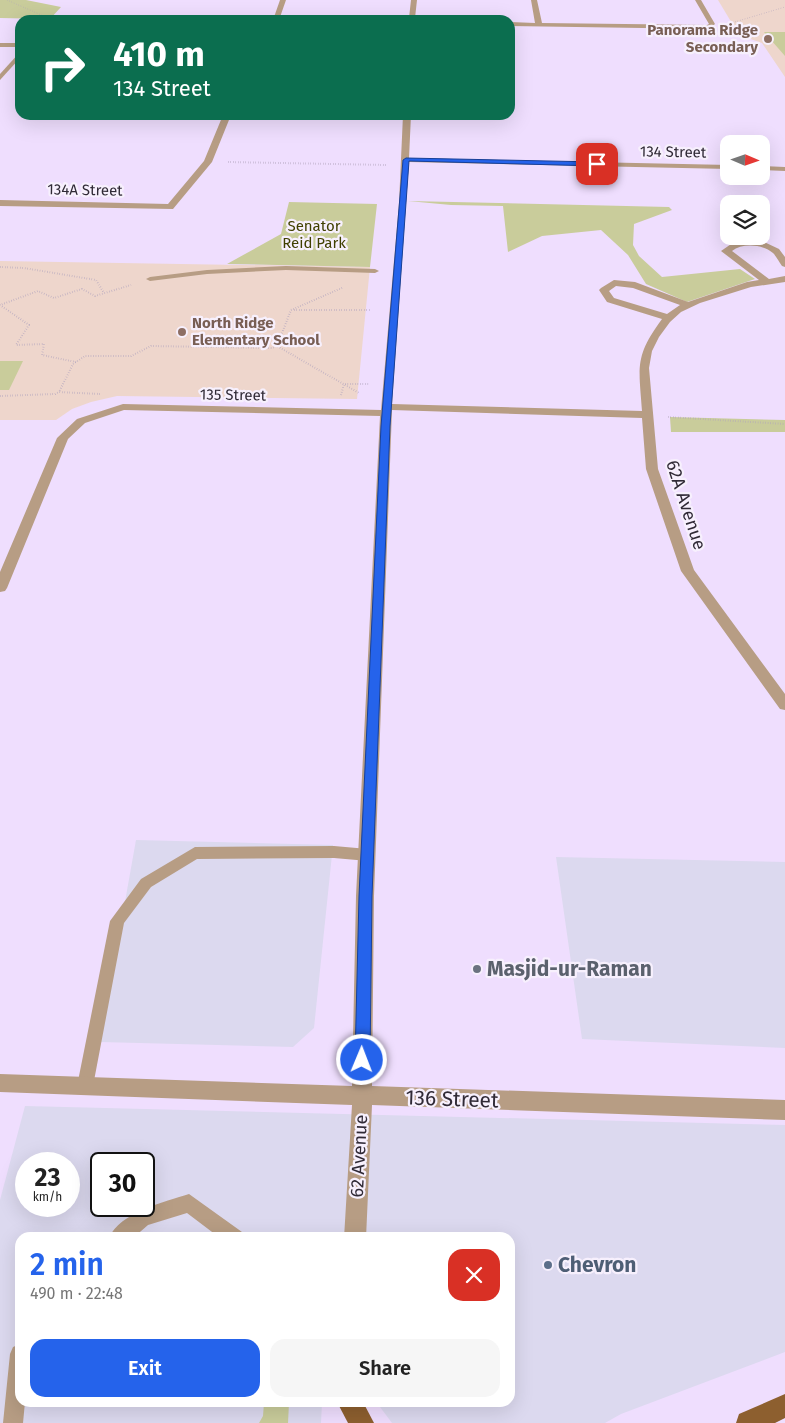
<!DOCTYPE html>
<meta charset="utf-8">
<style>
:root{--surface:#fff;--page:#f6f6f6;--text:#222;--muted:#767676;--accent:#2563eb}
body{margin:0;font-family:"Fira Sans",sans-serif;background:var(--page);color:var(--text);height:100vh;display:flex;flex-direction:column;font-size:19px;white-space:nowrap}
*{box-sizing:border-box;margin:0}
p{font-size:16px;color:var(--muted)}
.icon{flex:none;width:28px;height:28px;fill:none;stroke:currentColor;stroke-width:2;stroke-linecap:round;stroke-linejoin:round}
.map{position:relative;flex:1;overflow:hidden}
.sheet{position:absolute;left:15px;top:1232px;width:500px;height:175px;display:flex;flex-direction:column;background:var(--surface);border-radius:15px;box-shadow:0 5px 20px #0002}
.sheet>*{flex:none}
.guide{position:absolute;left:15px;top:15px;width:500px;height:105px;border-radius:15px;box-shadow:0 5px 20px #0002;background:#0b6e4f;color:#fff;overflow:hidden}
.needle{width:32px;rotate:92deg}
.buttons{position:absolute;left:720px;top:135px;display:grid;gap:10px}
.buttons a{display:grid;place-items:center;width:50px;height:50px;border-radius:10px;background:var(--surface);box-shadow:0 5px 20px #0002;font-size:25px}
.speed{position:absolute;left:15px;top:1152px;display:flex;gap:10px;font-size:25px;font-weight:700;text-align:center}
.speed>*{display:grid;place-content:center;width:65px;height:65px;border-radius:50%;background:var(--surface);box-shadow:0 5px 20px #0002;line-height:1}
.speed small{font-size:12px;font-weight:400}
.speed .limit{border:2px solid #111;border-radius:8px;background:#fff;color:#111}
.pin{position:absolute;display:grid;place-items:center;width:42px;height:42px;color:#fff;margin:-21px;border-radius:10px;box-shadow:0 2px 8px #0006}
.me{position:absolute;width:55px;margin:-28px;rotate:1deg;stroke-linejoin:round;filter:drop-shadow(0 0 4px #0008)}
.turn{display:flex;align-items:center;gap:18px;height:105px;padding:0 15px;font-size:22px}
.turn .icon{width:65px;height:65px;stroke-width:2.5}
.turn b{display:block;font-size:35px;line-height:42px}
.round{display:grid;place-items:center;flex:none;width:52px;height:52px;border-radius:15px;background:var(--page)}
.summary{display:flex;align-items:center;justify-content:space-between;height:85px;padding:0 15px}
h1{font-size:30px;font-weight:600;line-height:38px;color:var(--accent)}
.button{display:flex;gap:10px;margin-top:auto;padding:10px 15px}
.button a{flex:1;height:58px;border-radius:15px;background:var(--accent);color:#fff;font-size:20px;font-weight:600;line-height:58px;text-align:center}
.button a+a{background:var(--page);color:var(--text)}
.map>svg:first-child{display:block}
.commercial{fill:#dcd9ef;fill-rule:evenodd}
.education{fill:#eed6cc}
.green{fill:#c9cc9b}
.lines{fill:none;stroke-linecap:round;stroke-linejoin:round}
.path-far1{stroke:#b1a4bd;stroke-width:1;stroke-dasharray:0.5 2;stroke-linecap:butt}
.path{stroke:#b1a4bd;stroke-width:2;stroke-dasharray:0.5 2;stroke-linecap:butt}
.lane{fill:#b79d84;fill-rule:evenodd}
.street{fill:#b79d84;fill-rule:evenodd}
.primary{fill:#8d5f2f;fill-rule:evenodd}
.route{fill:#2563eb;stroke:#184099}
.education-dot{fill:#8d6e63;stroke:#f7f0fd;stroke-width:2}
.worship-dot{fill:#6b7280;stroke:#f7f0fd;stroke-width:2}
.service-dot{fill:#5c6f8a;stroke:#f7f0fd;stroke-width:2}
.labels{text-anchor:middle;stroke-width:4.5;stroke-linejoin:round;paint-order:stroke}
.far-education-label{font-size:15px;font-weight:bold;fill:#785e54;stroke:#f7f0fd;text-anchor:end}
.far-street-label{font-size:15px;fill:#302a36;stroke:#f7f0fd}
.far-park-label{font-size:15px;fill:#404000;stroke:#f7f0fd}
.street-label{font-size:18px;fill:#302a36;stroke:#f7f0fd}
.near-worship-label{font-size:21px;font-weight:bold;fill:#5b616d;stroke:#f7f0fd;text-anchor:start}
.near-street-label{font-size:21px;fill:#302a36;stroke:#f7f0fd}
.near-service-label{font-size:21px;font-weight:bold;fill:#4e5e75;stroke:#f7f0fd;text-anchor:start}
</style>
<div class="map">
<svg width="785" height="1423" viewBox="0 0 785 1423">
<rect width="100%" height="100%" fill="#efdefe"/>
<g class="commercial">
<polygon points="136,840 333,845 314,1028 293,1047 100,1042"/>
<polygon points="556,857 785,862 785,1048 582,1039"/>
<path d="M25,1106L785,1125V1352L621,1414L605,1423H392L377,1403L510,1402V1238H20V1402L322,1403L321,1423H0V1200ZM26,1164H69V1206H26ZM101,1164H144V1206H101Z"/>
</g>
<g class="education">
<polygon points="718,0 785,0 785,77 762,43 739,35"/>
<polygon points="0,261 370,267 357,399 117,396 91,402 72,409 56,420 0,420"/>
</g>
<g class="green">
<polygon points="0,0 26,0 61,7 50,19 0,18"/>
<polygon points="764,32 785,32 785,56"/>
<polygon points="408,201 669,207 672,210 634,224 633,245 639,256 662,277 740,269 755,279 687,302 646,284 628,255 601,230 542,236 508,252 503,206 451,205"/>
<polygon points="289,202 377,204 370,267 227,264 281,234"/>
<polygon points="0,361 23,361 9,390 0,390"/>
<polygon points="670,417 785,420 785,432 671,432"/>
<polygon points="264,1403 289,1403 288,1423 259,1423 263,1416"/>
</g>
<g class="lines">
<g class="path-far1">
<polyline points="7,0 48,18"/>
<polyline points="728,24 785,7"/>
</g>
<g class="path">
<polyline points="228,162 386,165"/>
<polyline points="0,267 24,268 96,280 104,293"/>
<polyline points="342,288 291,310 277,346 359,393"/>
<polyline points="294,310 371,310"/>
<polyline points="76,362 42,355 44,344 16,345 29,325 0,305 38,291 54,298 82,289 95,296 131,285"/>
<polyline points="100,394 59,392 73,364 85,356 131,356 151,346 272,348 277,346"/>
<polyline points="341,395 344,384 370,384"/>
<polyline points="0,396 55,394 59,392"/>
<polyline points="668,417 785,424"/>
</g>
<g class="lane">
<polygon points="286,266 375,269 379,271 375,273 286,270 207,274 150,281 146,279 150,277 207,270"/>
<polygon points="334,846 368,849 373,851 375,855 373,859 368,861 334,858 197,859 151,887 124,923 93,1086 91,1092 85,1094 79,1092 77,1086 110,921 141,879 195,847"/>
<path d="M189,1194L242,1232L245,1238H220L187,1213L148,1225L133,1238H109C120,1212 165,1202 189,1194Z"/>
<polygon points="20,1344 20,1402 25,1402 23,1423 3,1423 10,1354 13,1347"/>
</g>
<g class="street">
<polygon points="280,0 286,0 279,20 273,20"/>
<polygon points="411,0 417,0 415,18 423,20 397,20 409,18"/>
<polygon points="531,0 537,0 542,23 707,25 709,24 695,0 701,0 715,24 709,29 510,26 510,22 535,23"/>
<polygon points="65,18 207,18 210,20 62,20"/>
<rect x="0" y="43" width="20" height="4"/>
<polygon points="20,52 20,58 0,80 0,74"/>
<polygon points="223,115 231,115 212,162 173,209 0,206 0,200 168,204 204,161"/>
<path d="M403,115H411L409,158L729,165V169L409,162L392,404L642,411C639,367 634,357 662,319L607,302L599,290L601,288L614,280L635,282L688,302L747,282L759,280L721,251L737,240L762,241L779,249L785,257V267L782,266C779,262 776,256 773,253C762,244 742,243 732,251L769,279L785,276V282L751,287L700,303L681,312L670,322L659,337L652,351L649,368L658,469L694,570L785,694V710L780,709L681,571L646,469L642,418L392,410L374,896L372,1086L785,1100V1120L372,1105L366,1238H344L352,1105L0,1092V1074L352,1086L356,896L380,416L124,410L85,423L68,439L7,588L5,591L0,592V572L57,438L77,419L123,404L381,410L399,203ZM616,286L633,288L680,305L667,314L614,298L609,291Z"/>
<polygon points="761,166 785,167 785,171 761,170"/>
</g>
<g class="primary">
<polygon points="785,1394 785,1418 775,1423 736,1423 739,1414"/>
<polygon points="337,1402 363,1402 374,1423 348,1423"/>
</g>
</g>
<polygon class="route" points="406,158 597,162 600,164 597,166 409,161 390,426 372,896 370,1060 367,1065 362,1067 357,1065 355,1060 359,896 381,426 403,160"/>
<g class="education-dot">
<circle cx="768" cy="39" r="5"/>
<circle cx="182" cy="332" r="5"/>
</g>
<circle class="worship-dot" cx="477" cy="969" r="5"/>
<circle class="service-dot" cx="548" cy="1265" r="5"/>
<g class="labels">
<g class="far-education-label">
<text x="758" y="35">Panorama Ridge<tspan x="758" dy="17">Secondary</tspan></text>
<text x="192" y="328" text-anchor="start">North Ridge<tspan x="192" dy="17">Elementary School</tspan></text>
</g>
<g class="far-street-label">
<text transform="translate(673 152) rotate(1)" y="5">134 Street</text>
<text transform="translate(85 190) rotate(1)" y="5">134A Street</text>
<text transform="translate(233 395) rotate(1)" y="5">135 Street</text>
</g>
<g class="far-park-label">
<text x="314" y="231">Senator<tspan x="314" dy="17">Reid Park</tspan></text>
</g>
<g class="street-label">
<text transform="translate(686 505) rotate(72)" y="6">62A Avenue</text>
<text transform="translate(359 1156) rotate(-87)" y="6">62 Avenue</text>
</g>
<g class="near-worship-label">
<text x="487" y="976">Masjid-ur-Raman</text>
</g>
<g class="near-street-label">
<text transform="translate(452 1099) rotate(2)" y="7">136 Street</text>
</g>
<g class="near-service-label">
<text x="558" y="1272">Chevron</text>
</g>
</g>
</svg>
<div class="buttons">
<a><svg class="needle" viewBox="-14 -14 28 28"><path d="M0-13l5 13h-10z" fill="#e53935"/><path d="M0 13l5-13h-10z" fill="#767676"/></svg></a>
<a><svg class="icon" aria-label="layers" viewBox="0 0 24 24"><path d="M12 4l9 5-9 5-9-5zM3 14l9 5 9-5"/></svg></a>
</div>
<div class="speed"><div>23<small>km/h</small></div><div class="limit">30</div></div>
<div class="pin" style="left:597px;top:164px;background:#d93025"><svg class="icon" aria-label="arrive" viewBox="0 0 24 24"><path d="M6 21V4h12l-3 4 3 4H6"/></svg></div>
<svg class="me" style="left:362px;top:1060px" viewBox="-20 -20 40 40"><circle r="17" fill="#2563eb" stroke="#fff" stroke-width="3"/><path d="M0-11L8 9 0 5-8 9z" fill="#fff"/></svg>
<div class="guide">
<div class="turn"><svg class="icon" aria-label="right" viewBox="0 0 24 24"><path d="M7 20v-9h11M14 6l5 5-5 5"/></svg><div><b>410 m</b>134 Street</div></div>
</div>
<section class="sheet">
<div class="summary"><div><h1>2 min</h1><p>490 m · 22:48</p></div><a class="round" style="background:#d93025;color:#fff"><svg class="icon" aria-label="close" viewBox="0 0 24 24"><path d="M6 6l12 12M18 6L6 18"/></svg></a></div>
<div class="button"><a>Exit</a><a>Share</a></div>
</section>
</div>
